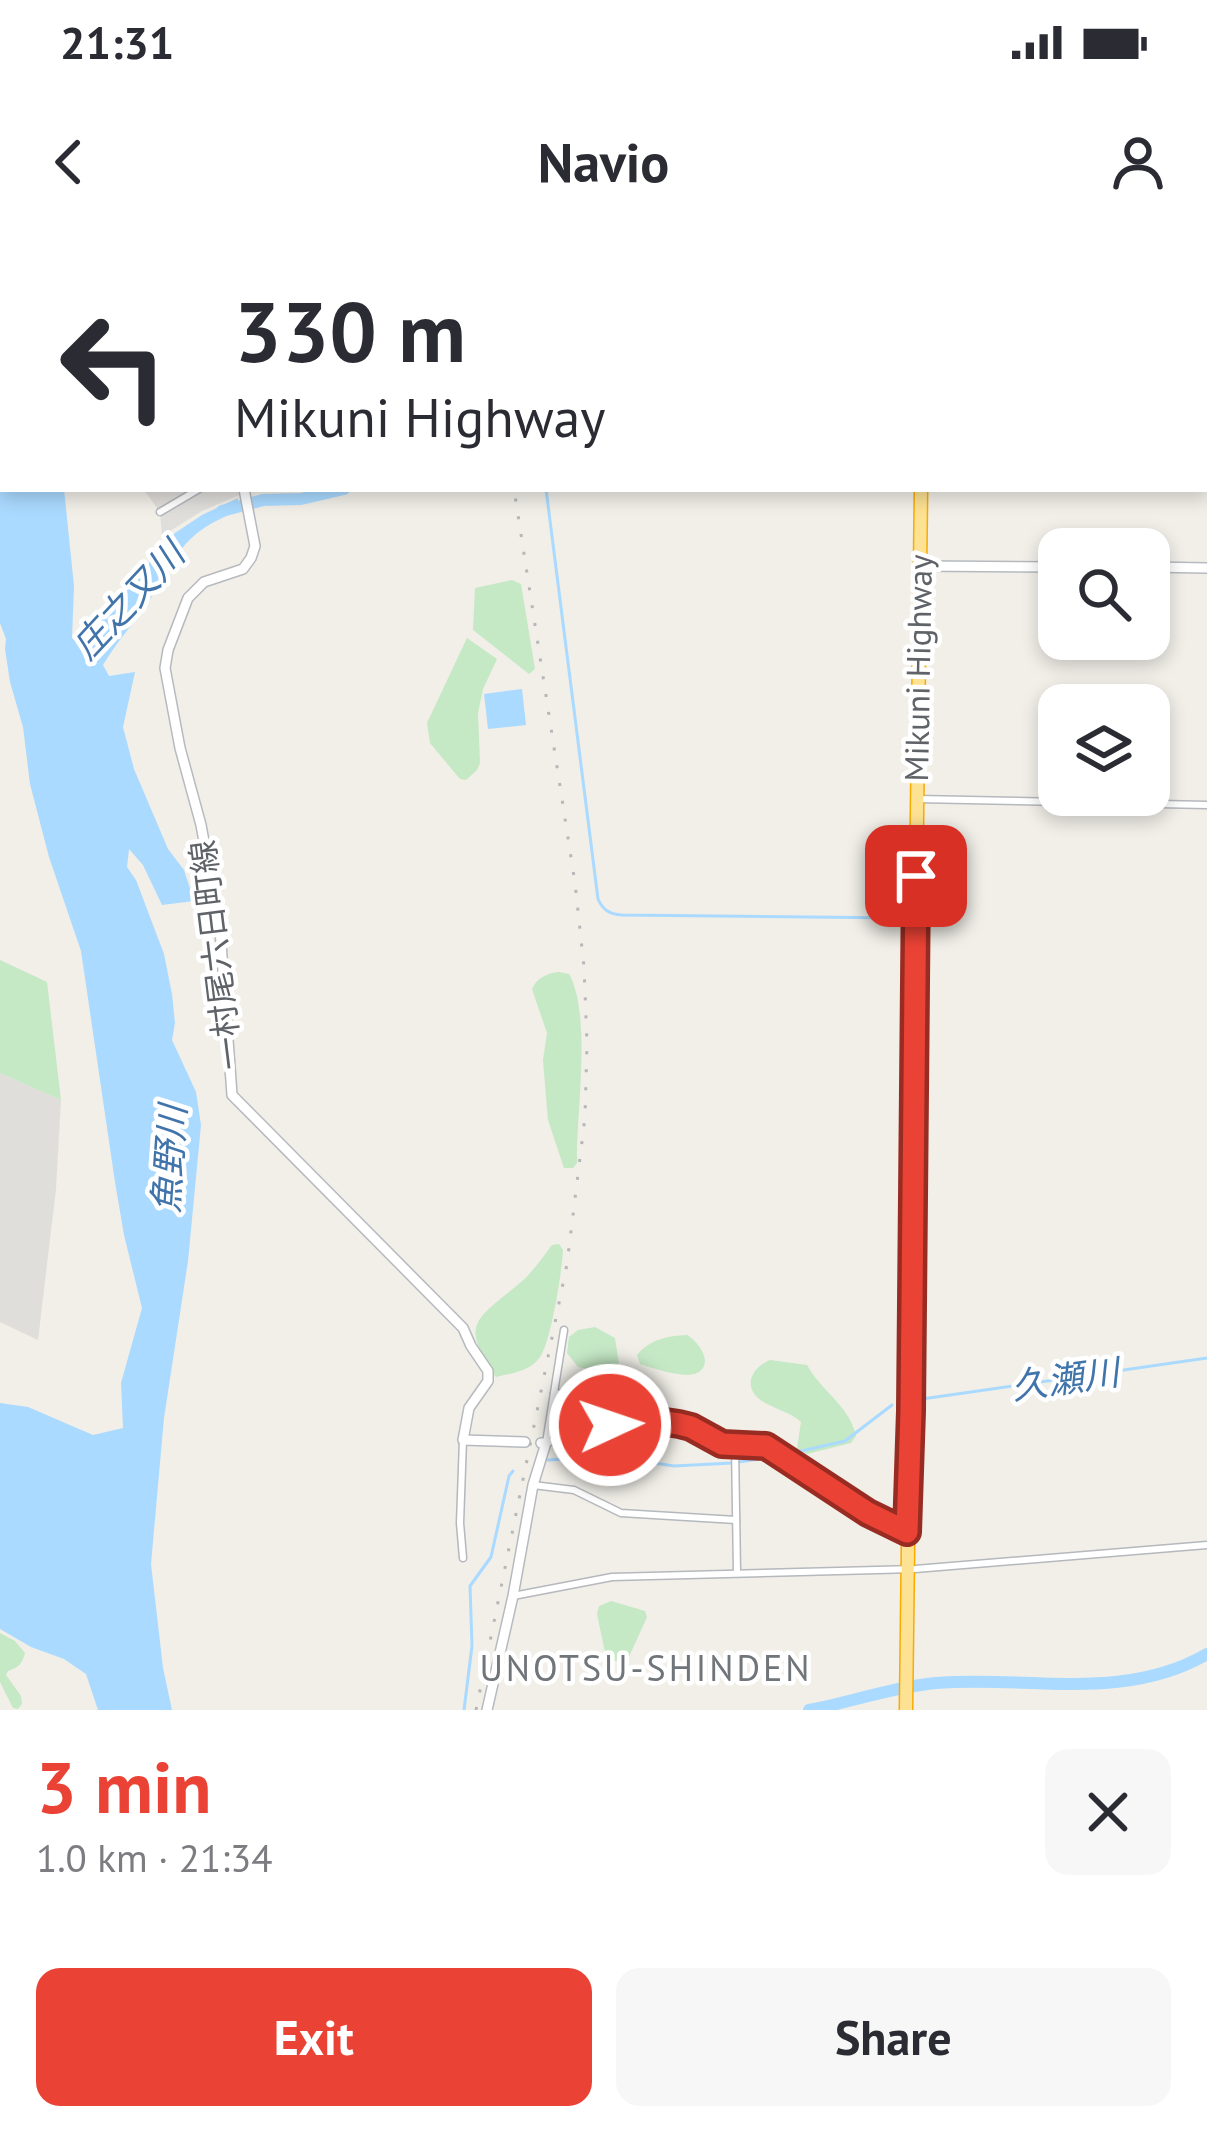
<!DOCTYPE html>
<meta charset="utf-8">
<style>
:root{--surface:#fff;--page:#f7f7f7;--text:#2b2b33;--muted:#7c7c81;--accent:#ea4335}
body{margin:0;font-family:"PT Sans","Noto Sans JP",sans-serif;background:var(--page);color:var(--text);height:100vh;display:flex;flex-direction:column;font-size:45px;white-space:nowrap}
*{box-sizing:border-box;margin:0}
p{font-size:39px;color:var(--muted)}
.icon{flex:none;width:66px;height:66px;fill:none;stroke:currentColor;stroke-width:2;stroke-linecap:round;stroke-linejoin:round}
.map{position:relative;height:1470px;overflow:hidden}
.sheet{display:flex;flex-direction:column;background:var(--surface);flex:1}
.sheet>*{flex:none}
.top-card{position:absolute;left:0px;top:0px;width:1209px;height:252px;box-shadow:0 6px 18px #0003;background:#fff;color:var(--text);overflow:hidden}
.controls{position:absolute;left:1038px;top:288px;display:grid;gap:24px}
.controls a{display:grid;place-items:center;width:132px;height:132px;border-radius:24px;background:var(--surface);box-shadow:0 6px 18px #0003;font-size:60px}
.pin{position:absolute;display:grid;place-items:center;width:102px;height:102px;color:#fff;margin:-51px;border-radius:24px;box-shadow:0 6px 18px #0006}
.me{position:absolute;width:132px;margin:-66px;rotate:87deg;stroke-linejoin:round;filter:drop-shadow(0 0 9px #0008)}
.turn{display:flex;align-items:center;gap:42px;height:252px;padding:0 36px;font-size:54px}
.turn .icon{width:156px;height:156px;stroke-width:2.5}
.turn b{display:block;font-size:84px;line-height:102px}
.round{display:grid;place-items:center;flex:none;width:126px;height:126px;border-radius:24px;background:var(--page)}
.head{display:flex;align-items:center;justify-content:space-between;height:204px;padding:0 36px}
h1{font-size:72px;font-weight:700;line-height:90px;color:var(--accent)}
.primary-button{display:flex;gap:24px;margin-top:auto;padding:24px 36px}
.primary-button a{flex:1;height:138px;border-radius:24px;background:var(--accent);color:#fff;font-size:48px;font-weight:700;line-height:138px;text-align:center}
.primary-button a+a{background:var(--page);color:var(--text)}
.status{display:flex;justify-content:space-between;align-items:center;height:84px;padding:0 60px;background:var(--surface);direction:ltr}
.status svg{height:33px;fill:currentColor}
header{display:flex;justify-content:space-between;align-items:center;height:156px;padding:0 36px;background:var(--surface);font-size:54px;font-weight:700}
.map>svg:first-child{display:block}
.industrial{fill:#e0deda}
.green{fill:#c5e8c5}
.water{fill:#aadaff}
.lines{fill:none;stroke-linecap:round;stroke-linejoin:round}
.stream{stroke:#aadaff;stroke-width:3}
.river{stroke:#aadaff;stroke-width:12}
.street-casing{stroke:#b5b8bc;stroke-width:9}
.secondary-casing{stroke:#b6babf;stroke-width:12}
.highway-casing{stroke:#f9ab00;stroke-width:15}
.street{stroke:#fff;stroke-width:6}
.secondary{stroke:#fff;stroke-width:9}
.highway{stroke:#fde293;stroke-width:12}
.rail{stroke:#b6b7b8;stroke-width:3;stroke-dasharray:3 15;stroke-linecap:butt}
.route-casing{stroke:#982c22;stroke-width:30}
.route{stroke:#ea4335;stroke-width:21}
.labels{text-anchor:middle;stroke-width:9;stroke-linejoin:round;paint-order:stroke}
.street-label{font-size:33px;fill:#5f6368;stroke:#fff}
.water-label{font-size:36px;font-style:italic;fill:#4174aa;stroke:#fff}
.neighbourhood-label{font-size:36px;letter-spacing:3px;fill:#70757a;stroke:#fff}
</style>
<div class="status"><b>21:31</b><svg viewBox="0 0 49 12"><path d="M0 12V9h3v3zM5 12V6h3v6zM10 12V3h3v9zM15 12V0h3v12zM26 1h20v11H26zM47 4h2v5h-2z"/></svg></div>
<header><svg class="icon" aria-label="back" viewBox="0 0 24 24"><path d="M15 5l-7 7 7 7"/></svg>Navio<svg class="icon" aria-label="person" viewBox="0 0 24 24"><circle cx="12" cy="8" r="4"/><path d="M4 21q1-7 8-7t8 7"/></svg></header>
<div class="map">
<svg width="1207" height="1470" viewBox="0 0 1207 1470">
<rect width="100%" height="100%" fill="#f1efe8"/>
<g class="industrial">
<polygon points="143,249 266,249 244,253 202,271 162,296 160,272"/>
<polygon points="0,833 61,860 56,949 38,1100 0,1082"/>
</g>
<g class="green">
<polygon points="512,340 521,344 535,429 529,434 473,390 475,348"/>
<polygon points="467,398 497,419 483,449 478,473 480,523 477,530 466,540 460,539 430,503 427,483"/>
<polygon points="0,720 47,742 61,860 0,833"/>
<path d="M559,732L569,734C592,775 576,874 577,923L573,928H564L548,880L543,820L547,793L532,749C537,738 547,733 559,732Z"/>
<path d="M559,1004L563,1010C562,1031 551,1102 540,1117C530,1132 511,1133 496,1137C458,1083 477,1079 520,1043C532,1033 542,1018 552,1005Z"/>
<polygon points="595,1087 615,1098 619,1124 607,1133 578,1127 567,1113 569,1097 578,1090"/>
<path d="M687,1095C698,1101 715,1124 697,1133C685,1139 652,1128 640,1124L637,1115C650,1099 668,1096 687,1095Z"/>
<path d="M770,1120L807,1125C821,1151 850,1166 856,1196L851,1203L807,1214L797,1209L801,1182C789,1171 769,1168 758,1158C742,1143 755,1126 770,1120Z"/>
<polygon points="611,1361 645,1371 647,1377 628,1419 608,1422 606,1417 597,1374 599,1366"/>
<path d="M0,1393L15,1401L25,1413C22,1424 19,1427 8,1431L6,1435L21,1456L22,1464L18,1469L13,1468L0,1442Z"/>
</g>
<g class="water">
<path d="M0,0H19V3H3V249H64L74,346L72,398L80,403L175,293L202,275L238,258L236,272C178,295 179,317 147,364C133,384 116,403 103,425L109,436L135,432L123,487L134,529L168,609L184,630L194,661L162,665L143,625L129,609L127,627L136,640L164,714L172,754L175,783L172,800L196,852L201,885L188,1021L164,1178L151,1324L163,1428L172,1470H98L86,1434L64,1419L31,1407L0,1389V1163L28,1167L93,1195L123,1188L121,1143L142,1068L124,995L115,942L81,711L49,617L30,544L23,487L10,442L5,409L6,399L0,383Z"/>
<polygon points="522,449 526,485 488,489 484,454"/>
</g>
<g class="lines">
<g class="stream">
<path d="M546,249L598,659C603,670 609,674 622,675L901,678"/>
<polyline points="922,1159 1207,1118"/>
<polyline points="788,1214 845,1201 892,1165"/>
<polyline points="548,1220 609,1216 674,1226 732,1223 778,1216"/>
<polyline points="464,1470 472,1406 470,1346 491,1317 509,1236 513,1231"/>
</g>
<g class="river">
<polyline points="1206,86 1207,86"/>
<polyline points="222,271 263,260 301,259 344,249"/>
<path d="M809,1470C851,1462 893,1447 936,1443C1027,1435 1123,1463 1207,1414"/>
</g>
<g class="street-casing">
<g id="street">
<polyline points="120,3 120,0"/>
<polyline points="741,3 741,0"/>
<polyline points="1016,3 1016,0"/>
<polyline points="160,272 199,249"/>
<polyline points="917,559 1207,565"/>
<path d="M564,1090L546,1203C591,1191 636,1173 683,1185C698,1188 710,1202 725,1205C740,1207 756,1202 771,1209C818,1234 858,1269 906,1292"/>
<polyline points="554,1153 585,1156 587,1192"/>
<polyline points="463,1200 460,1283 463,1318"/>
<polyline points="735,1205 737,1332"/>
<polyline points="533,1245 574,1250 621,1273 736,1280"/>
<polyline points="513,1356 612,1337 915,1329 1207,1305"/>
<polyline points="496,1427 531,1425"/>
</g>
</g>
<g class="secondary-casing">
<g id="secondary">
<polyline points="127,0 139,3"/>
<polyline points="155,3 156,0"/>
<polyline points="320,3 327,0"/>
<polyline points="244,249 255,306 251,318 243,329 204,342 188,358 168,410 165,428 180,508 201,585 220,689 232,855 463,1088 471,1106 488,1131 488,1141 469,1168 463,1200 525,1202"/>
<polyline points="920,326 1059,327"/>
<polyline points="1149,327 1207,328"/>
<polyline points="487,1470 513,1356 533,1245 546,1203 541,1203"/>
</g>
</g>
<g class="highway-casing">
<g id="highway">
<polyline points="924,3 924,0"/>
<polyline points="906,1470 921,249"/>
</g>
</g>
<use href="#street" class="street"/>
<use href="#secondary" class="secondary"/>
<use href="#highway" class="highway"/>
<g class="rail">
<polyline points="497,3 497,0"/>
<polyline points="476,1470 567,1024 585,877 587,803 584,727 575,643 514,249"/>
</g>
</g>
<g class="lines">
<g class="route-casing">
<polyline id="route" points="610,1185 652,1180 679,1184 691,1187 722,1204 766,1206 868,1273 907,1292 911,1171 916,636"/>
</g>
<use href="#route" class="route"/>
</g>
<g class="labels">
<g class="street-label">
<text transform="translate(918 428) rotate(-89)" y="12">Mikuni Highway</text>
<text transform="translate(216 715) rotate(-97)" y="12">一村尾六日町線</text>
</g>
<g class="water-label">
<text transform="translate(128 360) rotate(-47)" y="13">庄之又川</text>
<text transform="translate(169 919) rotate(-86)" y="13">魚野川</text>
<text transform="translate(1065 1139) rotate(-8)" y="13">久瀬川</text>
</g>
<g class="neighbourhood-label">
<text x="646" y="1441">UNOTSU-SHINDEN</text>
</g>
</g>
</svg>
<div class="controls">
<a><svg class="icon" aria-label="search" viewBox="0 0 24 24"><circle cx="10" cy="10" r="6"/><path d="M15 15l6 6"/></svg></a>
<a><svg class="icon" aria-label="layers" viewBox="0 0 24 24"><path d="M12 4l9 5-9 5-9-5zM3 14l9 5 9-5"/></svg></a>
</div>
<div class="pin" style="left:916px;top:636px;background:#d93025"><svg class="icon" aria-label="arrive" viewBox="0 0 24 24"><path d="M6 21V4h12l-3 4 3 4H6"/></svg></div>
<svg class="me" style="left:610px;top:1185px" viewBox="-20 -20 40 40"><circle r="17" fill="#ea4335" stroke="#fff" stroke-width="3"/><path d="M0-11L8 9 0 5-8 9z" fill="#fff"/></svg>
<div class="top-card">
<div class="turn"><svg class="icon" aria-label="left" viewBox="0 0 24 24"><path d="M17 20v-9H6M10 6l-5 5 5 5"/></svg><div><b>330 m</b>Mikuni Highway</div></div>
</div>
</div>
<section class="sheet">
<div class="head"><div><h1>3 min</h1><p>1.0 km · 21:34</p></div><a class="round"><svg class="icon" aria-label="close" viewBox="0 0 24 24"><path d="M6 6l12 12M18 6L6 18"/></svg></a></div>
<div class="primary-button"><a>Exit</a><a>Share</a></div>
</section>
